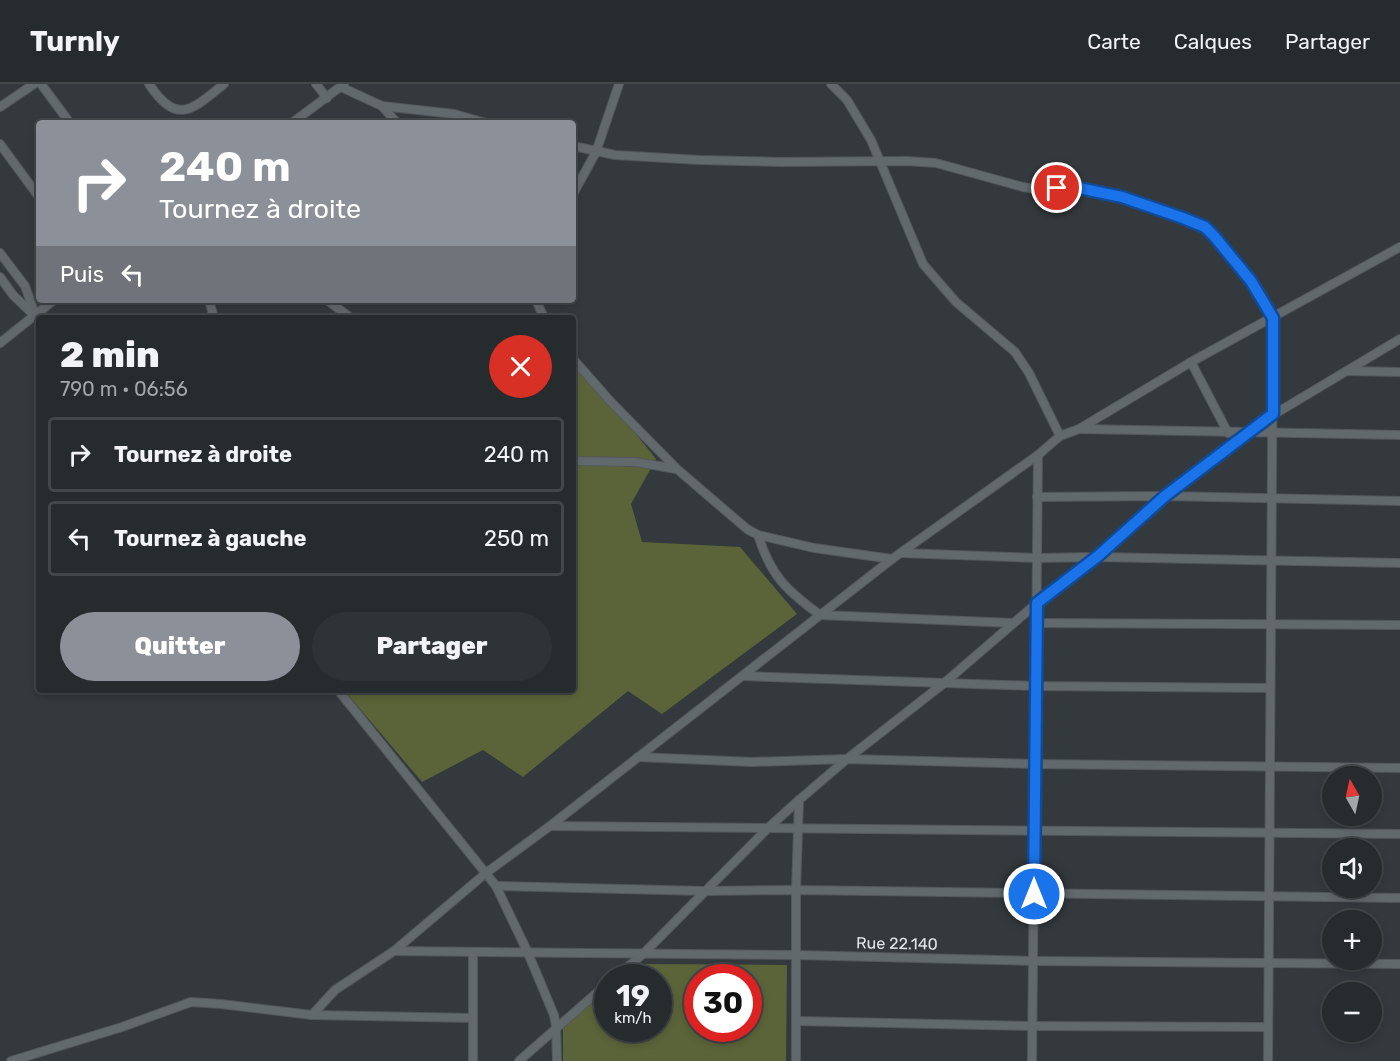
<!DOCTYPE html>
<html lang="fr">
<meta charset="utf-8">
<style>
:root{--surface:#262b2e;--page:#2e3336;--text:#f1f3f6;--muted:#a4a7aa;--line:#42474a;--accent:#8c9099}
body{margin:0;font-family:Rubik,sans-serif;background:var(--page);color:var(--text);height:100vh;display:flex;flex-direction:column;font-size:22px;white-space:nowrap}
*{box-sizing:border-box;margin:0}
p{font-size:20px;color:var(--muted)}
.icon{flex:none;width:33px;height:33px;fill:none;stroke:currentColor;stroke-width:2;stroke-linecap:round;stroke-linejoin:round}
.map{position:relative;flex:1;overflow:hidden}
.details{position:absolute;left:36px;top:231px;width:540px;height:378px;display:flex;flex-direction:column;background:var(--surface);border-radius:6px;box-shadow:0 3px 9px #0003,0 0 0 2px var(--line)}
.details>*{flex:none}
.top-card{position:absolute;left:36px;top:36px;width:540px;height:183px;border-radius:6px;box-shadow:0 3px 9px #0003,0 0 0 2px var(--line);background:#8c9099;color:#fff;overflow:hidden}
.needle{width:39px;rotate:351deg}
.buttons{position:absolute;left:1322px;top:682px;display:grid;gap:12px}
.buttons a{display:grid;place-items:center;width:60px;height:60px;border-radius:50%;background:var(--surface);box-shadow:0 3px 9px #0003,0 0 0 2px var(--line);font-size:30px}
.speed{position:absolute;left:594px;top:880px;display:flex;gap:12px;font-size:30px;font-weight:700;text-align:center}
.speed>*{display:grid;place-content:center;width:78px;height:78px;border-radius:50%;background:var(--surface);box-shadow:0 3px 9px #0003,0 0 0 2px var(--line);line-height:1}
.speed small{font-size:15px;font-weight:400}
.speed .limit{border:9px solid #d22;background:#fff;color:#111}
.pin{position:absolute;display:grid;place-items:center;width:51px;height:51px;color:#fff;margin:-26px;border:3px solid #fff;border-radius:50%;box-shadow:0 2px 6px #0007}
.me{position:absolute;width:66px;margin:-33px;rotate:0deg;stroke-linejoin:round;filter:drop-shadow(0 0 4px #0008)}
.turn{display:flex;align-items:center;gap:21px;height:126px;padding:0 24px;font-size:27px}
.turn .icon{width:78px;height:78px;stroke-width:2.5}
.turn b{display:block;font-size:42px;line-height:51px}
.then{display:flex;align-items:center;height:57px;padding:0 24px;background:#0003;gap:12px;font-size:22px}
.round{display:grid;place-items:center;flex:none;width:63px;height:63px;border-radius:32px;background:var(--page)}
.head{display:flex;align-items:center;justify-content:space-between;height:102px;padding:0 24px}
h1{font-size:36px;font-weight:800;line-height:45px}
.button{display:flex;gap:12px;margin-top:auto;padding:12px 24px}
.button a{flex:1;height:69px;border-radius:36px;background:var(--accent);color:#fff;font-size:24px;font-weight:800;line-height:69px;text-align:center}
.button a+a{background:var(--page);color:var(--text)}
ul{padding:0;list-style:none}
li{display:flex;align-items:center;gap:18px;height:75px;margin:0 12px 9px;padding:0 12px;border:3px solid var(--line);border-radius:6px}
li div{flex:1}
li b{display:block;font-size:22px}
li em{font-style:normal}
header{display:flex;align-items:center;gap:36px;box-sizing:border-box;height:84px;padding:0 30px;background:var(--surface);border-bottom:2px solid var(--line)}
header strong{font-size:28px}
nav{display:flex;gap:33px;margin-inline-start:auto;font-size:21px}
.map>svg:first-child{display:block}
.green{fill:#5b6438;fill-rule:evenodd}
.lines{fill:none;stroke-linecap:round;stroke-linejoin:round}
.minor-casing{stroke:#53575b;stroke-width:10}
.minor{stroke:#62696d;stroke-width:8}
.route-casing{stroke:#114b97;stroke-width:15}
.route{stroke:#1a73e8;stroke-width:10}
.labels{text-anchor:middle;stroke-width:4.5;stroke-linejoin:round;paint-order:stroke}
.street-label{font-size:16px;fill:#e2e6e9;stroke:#33393d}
</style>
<header>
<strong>Turnly</strong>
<nav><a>Carte</a><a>Calques</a><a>Partager</a></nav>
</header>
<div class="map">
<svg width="1400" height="977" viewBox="0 0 1400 977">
<rect width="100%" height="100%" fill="#33393d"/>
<g class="green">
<polygon points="573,271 656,375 631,420 642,458 740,463 797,530 662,630 628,607 523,693 483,666 422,698 344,606 573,606"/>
<path d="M643,880L787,881L786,977H563V942L607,907L608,945H658V894H624ZM698,894H748V945H698Z"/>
</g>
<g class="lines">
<g class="minor-casing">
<g id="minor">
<polyline points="41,0 70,39"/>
<path d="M149,0C177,42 192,26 224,0"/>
<polyline points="316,0 327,14"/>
<polyline points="831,0 847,16 871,56 923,180 956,218 1015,268 1029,289 1060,352"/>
<polyline points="341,3 382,22 454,30 486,39"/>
<polyline points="382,22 397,39"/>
<polyline points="0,23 34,0"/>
<polyline points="292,39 344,0"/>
<polyline points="0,60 39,113"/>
<polyline points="573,62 615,71 700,76 780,78 907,77 936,79 1023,103 1042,106 1079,104 1122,113 1205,143 1251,197 1273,234 1268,977"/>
<polyline points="573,110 596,68 619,0"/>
<polyline points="0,169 25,202 35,230"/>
<polyline points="0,193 13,211 39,236"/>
<polyline points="209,216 214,234"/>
<polyline points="327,216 351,234"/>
<polyline points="536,216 544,234"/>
<polyline points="0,259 54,216"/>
<polyline points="573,275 611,318 677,385 747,445 758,451 814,464 892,475"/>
<polyline points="1191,278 1228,349"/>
<polyline points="1347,287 1400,288"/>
<polyline points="1080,345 1400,351"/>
<polyline points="573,377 636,378 676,385"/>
<polyline points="1037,413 1165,412 1400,417"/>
<path d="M758,451C771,492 786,506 820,531L1013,539"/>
<polyline points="901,469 1037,474 1098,473 1400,479"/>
<polyline points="1037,539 1400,541"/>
<polyline points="743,592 1035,602 1270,604"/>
<polyline points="338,606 496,802 528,869 554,931 556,942 557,977"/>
<polyline points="638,673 752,678 847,675 1035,680 1400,684"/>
<polyline points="550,742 1400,750"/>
<polyline points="496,802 704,807 796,806 1400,814"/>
<polyline points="394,867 796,871 1033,877 1400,880"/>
<polyline points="614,894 642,871 768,744 799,716 847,675 943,600 1037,519 1098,473 1165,412 1273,331 1400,255"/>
<polyline points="312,931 335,906 394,867 486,789 550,742 892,475 1038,371 1060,352 1079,345 1191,278 1400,163"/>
<polyline points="796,937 1032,942 1268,943"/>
<polyline points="11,977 122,943 191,918 221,920 312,931 472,934"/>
<polyline points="473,977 473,868"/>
<polyline points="519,977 608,899"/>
<polyline points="796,977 796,806 799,716"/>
<polyline points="1032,977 1038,371"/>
</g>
</g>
<use href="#minor" class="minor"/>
</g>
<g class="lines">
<g class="route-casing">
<polyline id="route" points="1034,810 1037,519 1098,472 1165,412 1273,330 1273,234 1251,197 1214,152 1205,143 1183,134 1122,113 1079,104 1057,104"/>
</g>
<use href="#route" class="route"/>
</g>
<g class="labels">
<g class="street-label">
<text transform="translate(897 859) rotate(1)" y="6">Rue 22.140</text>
</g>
</g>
</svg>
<div class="buttons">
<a><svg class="needle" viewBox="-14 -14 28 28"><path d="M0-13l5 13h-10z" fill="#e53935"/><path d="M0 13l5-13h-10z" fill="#a4a7aa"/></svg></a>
<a><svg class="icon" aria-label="sound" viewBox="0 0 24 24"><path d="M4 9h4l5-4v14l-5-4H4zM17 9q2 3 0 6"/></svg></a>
<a>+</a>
<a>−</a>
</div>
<div class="speed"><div>19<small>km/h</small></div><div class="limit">30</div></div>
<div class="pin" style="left:1057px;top:104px;background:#d93025"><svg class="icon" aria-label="arrive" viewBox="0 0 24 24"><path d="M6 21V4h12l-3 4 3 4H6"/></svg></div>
<svg class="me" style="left:1034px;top:810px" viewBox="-20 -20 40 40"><circle r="17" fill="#1a73e8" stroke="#fff" stroke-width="3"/><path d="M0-11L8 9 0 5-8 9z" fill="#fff"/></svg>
<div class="top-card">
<div class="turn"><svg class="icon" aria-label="right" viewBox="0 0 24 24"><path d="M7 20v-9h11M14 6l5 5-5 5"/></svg><div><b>240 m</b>Tournez à droite</div></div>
<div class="then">Puis<svg class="icon" aria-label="left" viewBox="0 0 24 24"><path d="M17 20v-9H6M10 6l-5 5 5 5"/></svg></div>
</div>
<section class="details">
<div class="head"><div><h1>2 min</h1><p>790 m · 06:56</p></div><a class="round" style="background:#d93025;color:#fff"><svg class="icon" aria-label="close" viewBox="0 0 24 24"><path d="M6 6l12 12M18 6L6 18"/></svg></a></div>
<ul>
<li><svg class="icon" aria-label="right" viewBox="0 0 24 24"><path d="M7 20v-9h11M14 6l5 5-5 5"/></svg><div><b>Tournez à droite</b></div><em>240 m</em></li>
<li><svg class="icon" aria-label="left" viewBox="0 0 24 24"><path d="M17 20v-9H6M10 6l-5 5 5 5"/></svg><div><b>Tournez à gauche</b></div><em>250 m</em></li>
</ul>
<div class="button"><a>Quitter</a><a>Partager</a></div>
</section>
</div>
